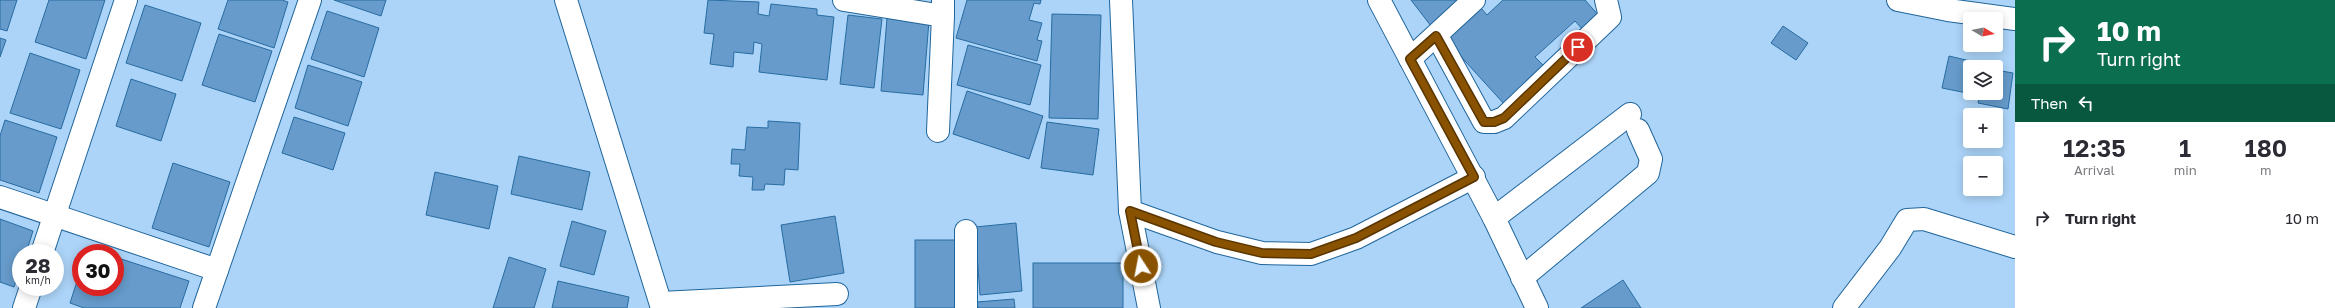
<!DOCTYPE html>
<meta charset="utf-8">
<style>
:root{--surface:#fff;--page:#f7f7f7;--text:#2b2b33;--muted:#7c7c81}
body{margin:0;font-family:"Golos Text",sans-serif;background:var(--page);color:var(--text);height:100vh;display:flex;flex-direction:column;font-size:15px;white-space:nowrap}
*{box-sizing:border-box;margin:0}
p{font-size:13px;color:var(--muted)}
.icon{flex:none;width:22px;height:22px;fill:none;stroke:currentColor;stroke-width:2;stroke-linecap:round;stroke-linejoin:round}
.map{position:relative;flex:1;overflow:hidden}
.panel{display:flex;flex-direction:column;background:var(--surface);width:320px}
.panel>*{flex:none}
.banner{background:#0b6e4f;color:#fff;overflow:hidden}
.needle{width:26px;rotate:100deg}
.controls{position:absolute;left:1963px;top:12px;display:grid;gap:8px}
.controls a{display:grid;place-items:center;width:40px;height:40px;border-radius:4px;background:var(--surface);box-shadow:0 2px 10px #0003;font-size:20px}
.speed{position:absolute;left:12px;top:244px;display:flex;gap:8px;font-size:20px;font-weight:700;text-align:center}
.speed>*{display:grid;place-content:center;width:52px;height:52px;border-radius:50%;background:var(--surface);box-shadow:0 2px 10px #0003;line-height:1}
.speed small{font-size:10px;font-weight:400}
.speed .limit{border:6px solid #d22;background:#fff;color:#111}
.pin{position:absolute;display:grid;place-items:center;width:34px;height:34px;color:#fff;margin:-17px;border:2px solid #fff;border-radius:50%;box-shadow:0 1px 4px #0007}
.me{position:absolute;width:44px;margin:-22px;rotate:349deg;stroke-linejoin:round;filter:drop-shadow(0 0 3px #0008)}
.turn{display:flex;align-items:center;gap:14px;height:84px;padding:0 16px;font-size:18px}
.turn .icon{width:52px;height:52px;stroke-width:2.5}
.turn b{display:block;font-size:28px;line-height:34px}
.then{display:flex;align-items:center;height:38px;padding:0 16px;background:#0003;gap:8px;font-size:15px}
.eta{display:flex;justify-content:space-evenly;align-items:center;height:68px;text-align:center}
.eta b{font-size:24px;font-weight:600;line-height:28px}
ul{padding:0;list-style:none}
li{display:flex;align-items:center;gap:12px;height:56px;padding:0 16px}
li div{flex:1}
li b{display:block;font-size:15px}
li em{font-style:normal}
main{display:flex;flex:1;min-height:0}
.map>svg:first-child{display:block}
.building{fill:#669bcb;stroke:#286ca2}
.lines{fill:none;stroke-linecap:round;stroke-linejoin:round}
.minor-casing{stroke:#20659b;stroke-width:24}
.minor{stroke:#fff;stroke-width:22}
.route-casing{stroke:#583501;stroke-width:10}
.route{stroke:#885201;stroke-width:7}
</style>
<main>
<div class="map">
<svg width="2015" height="308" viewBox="0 0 2015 308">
<rect width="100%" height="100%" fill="#acd4f8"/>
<g class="building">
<polygon points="0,0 17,0 7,31 0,29"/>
<polygon points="49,0 105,0 86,59 35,42"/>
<polygon points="228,0 282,0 288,2 274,48 218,29"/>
<polygon points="334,0 386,0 381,16"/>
<polygon points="708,0 759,2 758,14 769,16 771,4 817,9 817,15 834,17 827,80 759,72 762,44 754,42 753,54 734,52 733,67 710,64 714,34 704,33"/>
<polygon points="967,0 1041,0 1040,4 1034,3 1029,20 1042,23 1037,40 1042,41 1037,61 956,38"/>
<polygon points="1411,0 1463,0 1431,26"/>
<polygon points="1503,0 1585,0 1600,17 1585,32 1575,21 1535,57 1546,68 1505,105 1445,39 1480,7 1487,15"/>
<polygon points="145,5 201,23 182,81 126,63"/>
<polygon points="327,11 379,28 364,77 311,59"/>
<polygon points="1052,14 1101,15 1098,119 1049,118"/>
<polygon points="848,15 882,19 874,88 840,84"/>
<polygon points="887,18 929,21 923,95 881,91"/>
<polygon points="1783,26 1808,43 1796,60 1771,43"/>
<polygon points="219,34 272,51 255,102 202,85"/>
<polygon points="0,38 6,40 0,57"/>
<polygon points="968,45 1041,65 1030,105 957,85"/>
<polygon points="30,53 80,70 61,129 10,113"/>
<polygon points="1949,56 1983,64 1983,67 1970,67 1970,93 1977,93 1977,95 1942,88"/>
<polygon points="308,65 362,82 348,126 295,108"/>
<polygon points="1996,70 2013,73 2008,109 1978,103 1980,93 1996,93"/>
<polygon points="131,79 176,94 161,141 116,126"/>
<polygon points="967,91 1043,116 1029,159 953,134"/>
<polygon points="294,117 345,133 333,170 282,153"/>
<polygon points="5,120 57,137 39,193 0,180 0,136"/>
<polygon points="768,121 800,123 798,170 785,169 784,185 765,184 764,190 752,190 753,177 739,176 740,164 731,164 732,149 745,150 747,127 768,128"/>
<polygon points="1047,122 1099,129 1093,175 1041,168"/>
<polygon points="519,156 590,172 582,210 511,194"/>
<polygon points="173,163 230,182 209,247 152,228"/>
<polygon points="435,172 498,186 489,229 426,215"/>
<polygon points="835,216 844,273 790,282 781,225"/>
<polygon points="0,219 33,231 26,253 21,253 21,267 14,287 0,282"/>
<polygon points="572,221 606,231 594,275 560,266"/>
<polygon points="1016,223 1022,291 980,295 975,227"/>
<rect x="915" y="240" width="43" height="68"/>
<polygon points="88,248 103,253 86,253"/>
<polygon points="115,257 189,281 180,308 84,308 70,303 81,269 81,287 115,287"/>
<polygon points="509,257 546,269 534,308 493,308"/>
<rect x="1033" y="263" width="90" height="45"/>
<polygon points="1623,280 1641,308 1581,308"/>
<polygon points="558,281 629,297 627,308 552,308"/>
<polygon points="1014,299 1015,308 978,308 977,302"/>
</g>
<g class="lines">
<g class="minor-casing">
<g id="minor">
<polyline points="566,0 662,308"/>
<polyline points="844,0 943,16 943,0"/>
<polyline points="1121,0 1130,211 1149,308"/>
<polyline points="1379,0 1494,218 1537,308"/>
<polyline points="1898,0 1948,10 2015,19"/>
<polyline points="1437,36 1484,122 1494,122 1504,118 1610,17 1606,0"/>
<polyline points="1410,59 1474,0"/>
<polyline points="938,131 943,16"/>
<polyline points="0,197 217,270"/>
<polyline points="1130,211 1217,242 1262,253 1311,254 1356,238 1474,177"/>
<polyline points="1494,218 1630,114"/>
<polyline points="966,231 966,308"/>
<polyline points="42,253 126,0"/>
<polyline points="1522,278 1648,173 1651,159 1638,130"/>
<polyline points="661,303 837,294"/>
<polyline points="24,308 31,287"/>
<polyline points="204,308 310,0"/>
<polyline points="1844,308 1890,248 1907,220 1924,219 2015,247"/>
</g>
</g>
<use href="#minor" class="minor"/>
</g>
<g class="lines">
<g class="route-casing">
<polyline id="route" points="1141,266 1130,211 1216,242 1262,253 1311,254 1356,238 1474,177 1410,59 1436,36 1484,122 1494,122 1504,118 1578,47"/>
</g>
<use href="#route" class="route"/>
</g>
</svg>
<div class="controls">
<a><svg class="needle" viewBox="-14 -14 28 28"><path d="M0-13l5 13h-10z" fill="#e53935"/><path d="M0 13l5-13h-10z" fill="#7c7c81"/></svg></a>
<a><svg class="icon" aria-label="layers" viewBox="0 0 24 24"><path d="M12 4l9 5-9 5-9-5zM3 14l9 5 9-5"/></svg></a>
<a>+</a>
<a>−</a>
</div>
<div class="speed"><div>28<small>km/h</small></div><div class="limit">30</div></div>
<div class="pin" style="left:1578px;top:47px;background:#d93025"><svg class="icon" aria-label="arrive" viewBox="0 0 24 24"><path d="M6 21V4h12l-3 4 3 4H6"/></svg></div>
<svg class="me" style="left:1141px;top:266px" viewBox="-20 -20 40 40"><circle r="17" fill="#885201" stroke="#fff" stroke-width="3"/><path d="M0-11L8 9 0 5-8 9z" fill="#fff"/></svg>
</div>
<section class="panel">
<div class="banner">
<div class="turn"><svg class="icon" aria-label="right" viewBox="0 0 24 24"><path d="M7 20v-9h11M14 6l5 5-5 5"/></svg><div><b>10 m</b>Turn right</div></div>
<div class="then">Then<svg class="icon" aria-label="left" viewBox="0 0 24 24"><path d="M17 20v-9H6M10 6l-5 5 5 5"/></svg></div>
</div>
<div class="eta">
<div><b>12:35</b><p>Arrival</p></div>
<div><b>1</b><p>min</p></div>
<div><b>180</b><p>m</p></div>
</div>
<ul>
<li><svg class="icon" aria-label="right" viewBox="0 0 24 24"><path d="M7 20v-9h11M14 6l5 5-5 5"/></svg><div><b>Turn right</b></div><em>10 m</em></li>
</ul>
</section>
</main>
